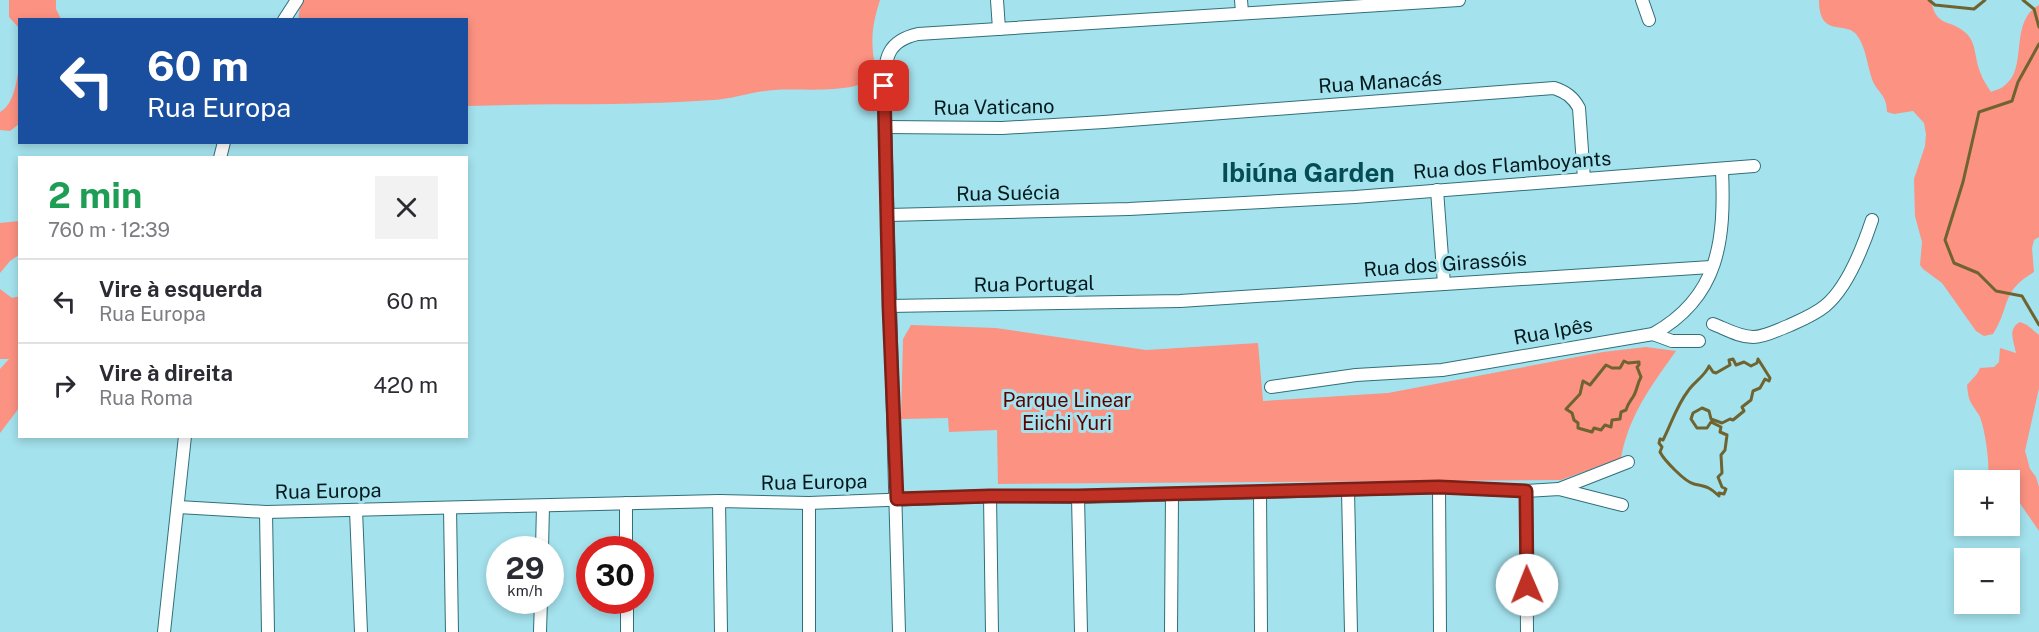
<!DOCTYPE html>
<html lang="pt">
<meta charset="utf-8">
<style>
:root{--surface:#fff;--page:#f2f2f3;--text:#2b2b33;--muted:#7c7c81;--line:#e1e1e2}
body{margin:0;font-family:"Public Sans",sans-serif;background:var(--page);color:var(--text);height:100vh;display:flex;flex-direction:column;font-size:22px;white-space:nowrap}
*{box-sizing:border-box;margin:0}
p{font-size:20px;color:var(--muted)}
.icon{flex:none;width:33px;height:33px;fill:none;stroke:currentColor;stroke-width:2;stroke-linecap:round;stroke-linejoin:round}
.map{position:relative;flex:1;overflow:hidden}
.sheet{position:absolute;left:18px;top:156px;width:450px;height:282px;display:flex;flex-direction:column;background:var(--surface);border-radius:0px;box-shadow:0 3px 9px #0003}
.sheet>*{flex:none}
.banner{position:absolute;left:18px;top:18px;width:450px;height:126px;border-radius:0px;box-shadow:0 3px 9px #0003;background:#1a4fa0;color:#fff;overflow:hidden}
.buttons{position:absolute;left:1954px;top:470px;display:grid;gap:12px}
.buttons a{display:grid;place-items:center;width:66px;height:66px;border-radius:0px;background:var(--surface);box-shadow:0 3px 9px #0003;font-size:30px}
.speed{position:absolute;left:486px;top:536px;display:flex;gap:12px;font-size:30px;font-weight:700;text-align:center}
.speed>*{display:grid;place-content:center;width:78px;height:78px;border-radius:50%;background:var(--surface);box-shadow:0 3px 9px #0003;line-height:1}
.speed small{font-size:15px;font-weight:400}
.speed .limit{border:9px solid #d22;background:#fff;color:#111}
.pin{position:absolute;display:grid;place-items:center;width:51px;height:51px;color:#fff;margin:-26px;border-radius:12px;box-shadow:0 3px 9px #0006}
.me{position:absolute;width:66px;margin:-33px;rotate:359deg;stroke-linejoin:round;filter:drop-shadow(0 0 4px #0008)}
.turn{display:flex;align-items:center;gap:21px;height:126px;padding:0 30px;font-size:27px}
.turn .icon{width:78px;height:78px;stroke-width:2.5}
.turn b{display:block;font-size:42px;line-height:51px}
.round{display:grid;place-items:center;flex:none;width:63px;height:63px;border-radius:0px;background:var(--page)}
.summary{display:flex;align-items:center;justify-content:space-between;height:102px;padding:0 30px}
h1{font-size:36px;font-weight:700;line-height:45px;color:#1e9e55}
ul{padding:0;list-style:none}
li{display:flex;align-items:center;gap:18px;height:84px;padding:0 30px;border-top:2px solid var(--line)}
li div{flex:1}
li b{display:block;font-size:22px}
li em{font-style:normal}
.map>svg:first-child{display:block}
.green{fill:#fb9282}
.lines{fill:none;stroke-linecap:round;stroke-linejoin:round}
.stream{stroke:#6f6430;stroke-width:3}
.minor-casing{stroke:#316f79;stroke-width:14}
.minor{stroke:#fff;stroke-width:12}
.route-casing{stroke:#7c2017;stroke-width:15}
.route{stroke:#be3124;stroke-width:10}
.labels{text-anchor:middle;stroke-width:6;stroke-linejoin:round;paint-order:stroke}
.street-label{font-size:20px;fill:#021a1e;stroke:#a4e2ed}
.park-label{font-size:20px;fill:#590301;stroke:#a4e2ed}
.district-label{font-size:26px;font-weight:bold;fill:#044d56;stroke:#a4e2ed}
</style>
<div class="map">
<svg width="2039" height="632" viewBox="0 0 2039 632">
<rect width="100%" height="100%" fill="#a4e2ed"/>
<g class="green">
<polygon points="9,0 56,0 56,9 61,19 20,20 19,28 9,17"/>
<path d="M301,0H880C874,19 871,33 873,53C874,60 876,69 872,76C861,95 796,88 775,90C754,91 734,99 713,100C631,106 549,103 467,106L466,20H298Z"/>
<path d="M1819,0H1931C1936,29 1951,18 1967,34C1975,42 1975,55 1978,66C1981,76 1985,83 1991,92C1995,90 2001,89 2004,86C2029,69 2008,22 2039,5V237L2034,240L2032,248L2034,272C2000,292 2011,306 1993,334L1984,336L1976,331L1942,283L1923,269L1920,265L1922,242L1915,216L1914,179L1925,146L1926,134L1924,123L1913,111L1894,114L1887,112C1887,94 1877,93 1872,79C1867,65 1866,46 1856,34C1845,21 1819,38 1819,0Z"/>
<path d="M19,66V124L10,131L0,130V112C14,105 17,80 19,66Z"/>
<polygon points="19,221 19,255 10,261 0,273 0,223"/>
<polygon points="0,278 0,289 12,298 20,296 19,408 0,433 0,369 9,359 0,359"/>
<path d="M2020,322L2027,325L2039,335V388L2025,451L2030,469L2036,477L2039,487V531L2019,502L2010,493V480H1995L1988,476C1990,464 1985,427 1979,415C1970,400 1969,404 1967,385L1977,374L1980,368L1994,367L1999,362L2000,348L2016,353C2014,341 2007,329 2020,322Z"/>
<path d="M911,325L996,328L1146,350L1258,343L1263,401L1388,393L1603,352L1646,347L1676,351C1651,386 1629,415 1621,458L1561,480L998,484L997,430L949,432L948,418L901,419L903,339Z"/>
</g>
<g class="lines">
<g class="stream">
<polyline points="1929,0 1935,5 1974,9 1985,0"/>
<polyline points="2023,0 2034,9 2039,27"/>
<polyline points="2039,44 2018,82 2012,101 1979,112 1963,182 1945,240 1954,263 1978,273 1996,291 2022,296 2039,325"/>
<path d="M1733,359L1736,365L1744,362L1751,366L1757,363L1758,359L1770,378L1769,381L1765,379L1760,388L1753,391L1751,400L1742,407L1744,411L1733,420L1730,419L1722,423L1711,419L1709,411L1702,408L1693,413L1691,419L1697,428H1707L1711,422L1721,427L1720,432L1727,435L1725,450L1721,455L1722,473L1718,477L1722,487L1726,489L1724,494L1719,493V496C1708,486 1707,487 1694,484C1685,482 1664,460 1660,452L1662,447L1659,443L1660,439L1663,440L1664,438C1672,422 1677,405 1688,391C1694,382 1705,376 1709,366L1713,372L1716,373L1730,365L1729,360Z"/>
<path d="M1624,361L1628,363L1639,362V365L1637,367L1641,377C1637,384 1637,391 1633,397C1629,403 1628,403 1626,410L1621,412L1620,419L1612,420L1611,427L1605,425L1601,430L1594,428L1592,432L1578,428V423L1574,420L1572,413L1566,409L1580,394L1583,381L1590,385L1606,365L1612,368H1620Z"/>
</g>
<g class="minor-casing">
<g id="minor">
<polyline points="997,0 999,29"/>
<polyline points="1241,0 1242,12"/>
<polyline points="1642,0 1649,20"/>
<polyline points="284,20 297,0"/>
<path d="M885,127L1002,128L1104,122L1554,88C1566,92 1573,97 1579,108L1584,179"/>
<polyline points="220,158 224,142"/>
<polyline points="1437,190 1444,284"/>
<polyline points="888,215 1129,209 1355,197 1754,166"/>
<polyline points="889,306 1180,301 1711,267"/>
<path d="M1713,324C1726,329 1739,337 1753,337C1765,337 1777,330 1788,326C1801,320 1814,315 1825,306C1847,288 1863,247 1872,220"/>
<polyline points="1653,334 1672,341 1699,341"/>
<path d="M1271,387L1356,375L1442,370L1653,334C1720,297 1725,239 1722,170"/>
<polyline points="1439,487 1440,632"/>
<polyline points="1559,489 1628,462"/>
<polyline points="1348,490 1351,632"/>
<polyline points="1526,491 1527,632"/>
<polyline points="1260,492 1261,632"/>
<polyline points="990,496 992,632"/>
<polyline points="1078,497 1081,632"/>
<polyline points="719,501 721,632"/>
<polyline points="626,503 626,549"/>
<polyline points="809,503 809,632"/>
<polyline points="178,507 266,512 719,501 809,503 990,496 1078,497 1439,487 1526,491 1559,489 1622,505"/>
<polyline points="450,508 452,632"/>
<polyline points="356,510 361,632"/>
<polyline points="266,512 268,632"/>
<polyline points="542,549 543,506"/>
<polyline points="627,600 627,632"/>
<polyline points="164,632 185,436"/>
<polyline points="540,632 541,600"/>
<path d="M899,632L884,86C885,58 887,41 918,34L1459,0"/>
<polyline points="1171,632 1172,494"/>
</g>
</g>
<use href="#minor" class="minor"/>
</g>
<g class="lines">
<g class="route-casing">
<polyline id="route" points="884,86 889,306 897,499 990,496 1078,496 1439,487 1526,491 1527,585"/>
</g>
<use href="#route" class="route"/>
</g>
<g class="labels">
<g class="street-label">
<text transform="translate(1380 82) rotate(-4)" y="7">Rua Manacás</text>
<text transform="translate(994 107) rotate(-1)" y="7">Rua Vaticano</text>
<text transform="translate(1512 165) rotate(-4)" y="7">Rua dos Flamboyants</text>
<text transform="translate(1008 193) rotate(-1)" y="7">Rua Suécia</text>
<text transform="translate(1445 264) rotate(-4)" y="7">Rua dos Girassóis</text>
<text transform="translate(1034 284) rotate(-1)" y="7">Rua Portugal</text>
<text transform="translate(1553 331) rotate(-10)" y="7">Rua Ipês</text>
<text transform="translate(814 482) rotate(-1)" y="7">Rua Europa</text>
<text transform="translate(328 491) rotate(-1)" y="7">Rua Europa</text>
</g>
<g class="park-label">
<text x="1067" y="407">Parque Linear<tspan x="1067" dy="23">Eiichi Yuri</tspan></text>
</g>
<g class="district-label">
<text x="1308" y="182">Ibiúna Garden</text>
</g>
</g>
</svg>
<div class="buttons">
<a>+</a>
<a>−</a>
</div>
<div class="speed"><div>29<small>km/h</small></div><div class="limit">30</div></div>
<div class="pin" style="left:884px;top:86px;background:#d93025"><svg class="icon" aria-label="arrive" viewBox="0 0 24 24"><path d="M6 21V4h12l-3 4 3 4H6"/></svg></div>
<svg class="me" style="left:1527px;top:585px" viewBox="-20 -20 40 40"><circle r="19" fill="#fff"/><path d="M0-13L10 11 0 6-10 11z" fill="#be3124"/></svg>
<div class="banner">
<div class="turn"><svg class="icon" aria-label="left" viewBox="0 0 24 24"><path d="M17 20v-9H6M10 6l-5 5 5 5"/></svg><div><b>60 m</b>Rua Europa</div></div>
</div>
<section class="sheet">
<div class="summary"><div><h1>2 min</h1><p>760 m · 12:39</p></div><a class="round"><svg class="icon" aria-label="close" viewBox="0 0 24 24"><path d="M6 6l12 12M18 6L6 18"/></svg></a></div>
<ul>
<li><svg class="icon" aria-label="left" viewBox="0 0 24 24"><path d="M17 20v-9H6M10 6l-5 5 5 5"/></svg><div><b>Vire à esquerda</b><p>Rua Europa</p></div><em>60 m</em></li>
<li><svg class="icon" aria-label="right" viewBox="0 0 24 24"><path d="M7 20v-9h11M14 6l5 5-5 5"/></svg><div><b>Vire à direita</b><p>Rua Roma</p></div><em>420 m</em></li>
</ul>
</section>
</div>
